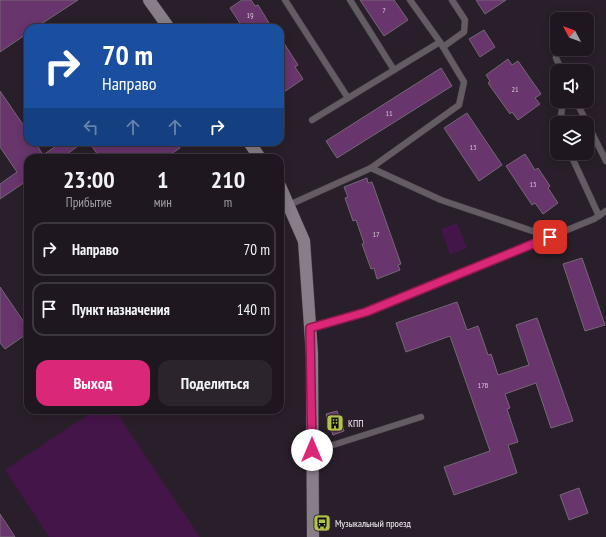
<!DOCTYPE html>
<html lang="ru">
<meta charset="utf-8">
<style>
:root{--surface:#1f1720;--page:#2c242d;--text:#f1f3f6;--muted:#a19fa5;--line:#3c363e;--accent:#db2777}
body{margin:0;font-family:"PT Sans Narrow",sans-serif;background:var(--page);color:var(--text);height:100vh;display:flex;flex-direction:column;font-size:15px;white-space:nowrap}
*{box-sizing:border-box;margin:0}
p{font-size:13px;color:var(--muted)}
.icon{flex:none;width:22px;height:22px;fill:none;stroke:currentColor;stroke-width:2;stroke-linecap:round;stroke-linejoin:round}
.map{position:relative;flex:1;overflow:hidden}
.drawer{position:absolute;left:24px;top:154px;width:260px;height:260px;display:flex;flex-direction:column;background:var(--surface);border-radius:12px;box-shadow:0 2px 10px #0003,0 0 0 1px var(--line)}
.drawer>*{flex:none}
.guide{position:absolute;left:24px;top:24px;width:260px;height:122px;border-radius:12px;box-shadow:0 2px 10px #0003,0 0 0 1px var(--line);background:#1a4fa0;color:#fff;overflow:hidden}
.needle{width:26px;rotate:311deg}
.tools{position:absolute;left:550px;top:12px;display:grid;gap:8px}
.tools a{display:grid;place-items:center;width:44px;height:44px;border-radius:8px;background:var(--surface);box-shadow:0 2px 10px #0003,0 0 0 1px var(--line);font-size:20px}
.pin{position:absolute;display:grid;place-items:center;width:34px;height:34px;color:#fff;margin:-17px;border-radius:8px;box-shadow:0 2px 6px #0006}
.me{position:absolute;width:44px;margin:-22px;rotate:0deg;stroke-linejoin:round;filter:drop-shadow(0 0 3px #0008)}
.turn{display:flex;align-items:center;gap:14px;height:84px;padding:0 12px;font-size:18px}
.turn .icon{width:52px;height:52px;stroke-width:2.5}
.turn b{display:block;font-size:28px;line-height:34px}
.lanes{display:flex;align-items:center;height:38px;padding:0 12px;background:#0003;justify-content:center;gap:20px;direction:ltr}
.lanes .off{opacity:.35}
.eta{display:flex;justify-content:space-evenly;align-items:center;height:68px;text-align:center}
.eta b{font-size:24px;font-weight:700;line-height:28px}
.primary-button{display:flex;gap:8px;margin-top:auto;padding:8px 12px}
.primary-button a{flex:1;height:46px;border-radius:12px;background:var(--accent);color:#fff;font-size:16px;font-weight:700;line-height:46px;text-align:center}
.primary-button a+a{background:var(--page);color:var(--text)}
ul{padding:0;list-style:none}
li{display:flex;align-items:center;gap:12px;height:54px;margin:0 8px 6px;padding:0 4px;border:2px solid var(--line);border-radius:12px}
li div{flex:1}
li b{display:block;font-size:15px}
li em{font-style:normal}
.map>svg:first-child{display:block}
.green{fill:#441548}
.building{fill:#68356c;stroke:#746875}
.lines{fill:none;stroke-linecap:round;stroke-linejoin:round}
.lane-casing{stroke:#463d47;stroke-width:7}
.secondary-casing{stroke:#463d47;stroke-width:13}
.lane{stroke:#635d63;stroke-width:6}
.secondary{stroke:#877e87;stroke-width:12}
.route-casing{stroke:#8e194d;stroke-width:10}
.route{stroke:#db2777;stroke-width:7}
.labels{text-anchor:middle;stroke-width:4;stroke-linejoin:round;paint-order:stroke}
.number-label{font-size:8px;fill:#d5c3d6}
.poi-label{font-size:10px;fill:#f9f2fa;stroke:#291f2a;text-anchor:start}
</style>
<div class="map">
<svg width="606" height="537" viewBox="0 0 606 537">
<rect width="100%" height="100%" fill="#291f2a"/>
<g class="green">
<polygon points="457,223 467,248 450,255 441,229"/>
<polygon points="95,410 115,410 200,537 49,537 5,470"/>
</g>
<g class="building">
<polygon points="0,0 78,0 35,28 28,28 28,33 0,52"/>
<polygon points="242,0 251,0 255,6 258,5 269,23 267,24 270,28 243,28 230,8"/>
<polygon points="360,0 394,0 408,20 384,36"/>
<polygon points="476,0 506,0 485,14"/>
<polygon points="484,30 495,47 480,57 469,39"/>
<polygon points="280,37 298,65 295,67 303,79 284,92 280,86"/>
<polygon points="508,59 512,65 518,61 541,94 535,98 540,104 518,120 512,112 510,114 488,83 490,81 486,75"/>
<polygon points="441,68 452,86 337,158 326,141"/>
<polygon points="0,91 28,132 28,142 35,142 43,155 62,142 84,142 61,158 28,158 28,180 0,199 0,184 17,172 0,147"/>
<polygon points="467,113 502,165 479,181 444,128"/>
<polygon points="89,142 176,142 180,148 165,158 100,158"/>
<polygon points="525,154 535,170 538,168 550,186 548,188 558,203 543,214 535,203 532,205 506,166"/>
<polygon points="367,178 368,183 372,182 401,264 398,265 400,270 377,279 374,268 371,269 362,244 364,243 356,220 353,221 345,198 348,197 344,187"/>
<polygon points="582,258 605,325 585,331 563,264"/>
<polygon points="0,287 28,328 28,333 5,349 0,343"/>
<polygon points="457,302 467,330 478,326 488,355 491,354 498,375 529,365 516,325 537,318 573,421 551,428 536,383 505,394 510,408 507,409 518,442 508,445 517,473 454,495 444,467 490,451 450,336 406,352 396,323"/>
<polygon points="337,411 344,431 333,435 326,414"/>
<polygon points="579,488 588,513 569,520 560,495"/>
<polygon points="0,514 15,537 0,537"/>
</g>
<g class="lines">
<g class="lane-casing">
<g id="lane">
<polyline points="285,0 348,98"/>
<polyline points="350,0 394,70"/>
<polyline points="443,47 464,32 465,20 452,0"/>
<polyline points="556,58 562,71"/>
<polyline points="576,101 606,161"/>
<polyline points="312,120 440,42 410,0"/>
<polyline points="560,123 563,101"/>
<polyline points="570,153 599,216"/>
<polyline points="371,168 441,200 550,237 594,219 606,211"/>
<polyline points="289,205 371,168 459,105 464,82 440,42"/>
<polyline points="310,328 366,312 550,237"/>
<polyline points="333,445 421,417"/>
</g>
</g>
<g class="secondary-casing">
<g id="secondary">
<polyline points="149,0 169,28"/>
<polyline points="249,142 260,158"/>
<polyline points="280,186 304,241 312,354 313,537"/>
</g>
</g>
<use href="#lane" class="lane"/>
<use href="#secondary" class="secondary"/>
</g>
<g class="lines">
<g class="route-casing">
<polyline id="route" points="312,450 310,328 366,312 550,237"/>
</g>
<use href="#route" class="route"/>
</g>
<defs>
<g id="building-square" transform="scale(0.9)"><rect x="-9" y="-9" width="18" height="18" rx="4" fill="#b5c249" stroke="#291f2a"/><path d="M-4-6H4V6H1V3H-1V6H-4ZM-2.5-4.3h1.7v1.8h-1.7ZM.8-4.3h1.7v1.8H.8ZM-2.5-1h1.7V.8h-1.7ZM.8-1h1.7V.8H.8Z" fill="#111"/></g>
<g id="bus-square" transform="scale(0.9)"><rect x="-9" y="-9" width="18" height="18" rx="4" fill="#b5c249" stroke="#291f2a"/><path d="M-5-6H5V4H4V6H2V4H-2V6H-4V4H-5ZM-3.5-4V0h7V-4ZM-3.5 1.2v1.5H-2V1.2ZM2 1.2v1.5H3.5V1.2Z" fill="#111"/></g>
</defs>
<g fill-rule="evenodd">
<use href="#building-square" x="335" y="423"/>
<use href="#bus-square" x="322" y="523"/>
</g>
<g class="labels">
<g class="number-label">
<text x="384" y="13">7</text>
<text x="250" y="18">19</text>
<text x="515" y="92">21</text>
<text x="389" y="116">11</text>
<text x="473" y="150">13</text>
<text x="533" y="187">15</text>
<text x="376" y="237">17</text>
<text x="483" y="388">17Б</text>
</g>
<g class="poi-label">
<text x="348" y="427">КПП</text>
<text x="335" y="527">Музыкальный проезд</text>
</g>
</g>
</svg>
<div class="tools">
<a><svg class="needle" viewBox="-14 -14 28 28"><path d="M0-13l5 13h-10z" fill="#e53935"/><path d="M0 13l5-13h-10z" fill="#a19fa5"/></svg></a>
<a><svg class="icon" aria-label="sound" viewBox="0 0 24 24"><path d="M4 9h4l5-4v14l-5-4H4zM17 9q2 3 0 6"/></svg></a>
<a><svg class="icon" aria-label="layers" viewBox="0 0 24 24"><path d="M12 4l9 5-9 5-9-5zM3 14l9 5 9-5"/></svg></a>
</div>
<div class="pin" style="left:550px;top:237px;background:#d93025"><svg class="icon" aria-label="arrive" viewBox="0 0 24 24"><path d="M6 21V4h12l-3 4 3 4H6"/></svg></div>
<svg class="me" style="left:312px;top:450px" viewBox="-20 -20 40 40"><circle r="19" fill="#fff"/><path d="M0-13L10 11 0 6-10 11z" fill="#db2777"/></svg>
<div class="guide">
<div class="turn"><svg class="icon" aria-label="right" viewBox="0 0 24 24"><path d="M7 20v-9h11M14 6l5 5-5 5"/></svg><div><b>70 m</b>Направо</div></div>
<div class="lanes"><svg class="icon off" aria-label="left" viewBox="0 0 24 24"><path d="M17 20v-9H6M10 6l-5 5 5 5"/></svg><svg class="icon off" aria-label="ahead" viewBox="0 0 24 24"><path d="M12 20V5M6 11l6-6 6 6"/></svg><svg class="icon off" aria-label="ahead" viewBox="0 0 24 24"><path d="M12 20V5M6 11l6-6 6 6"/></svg><svg class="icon" aria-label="right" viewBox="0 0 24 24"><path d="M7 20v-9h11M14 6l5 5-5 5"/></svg></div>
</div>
<section class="drawer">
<div class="eta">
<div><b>23:00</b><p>Прибытие</p></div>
<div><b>1</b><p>мин</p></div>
<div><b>210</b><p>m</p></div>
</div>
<ul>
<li><svg class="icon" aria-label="right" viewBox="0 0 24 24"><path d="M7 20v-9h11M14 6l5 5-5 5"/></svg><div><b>Направо</b></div><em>70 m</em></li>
<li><svg class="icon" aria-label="arrive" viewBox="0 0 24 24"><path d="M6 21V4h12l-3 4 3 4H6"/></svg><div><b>Пункт назначения</b></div><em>140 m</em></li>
</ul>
<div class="primary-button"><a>Выход</a><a>Поделиться</a></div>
</section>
</div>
